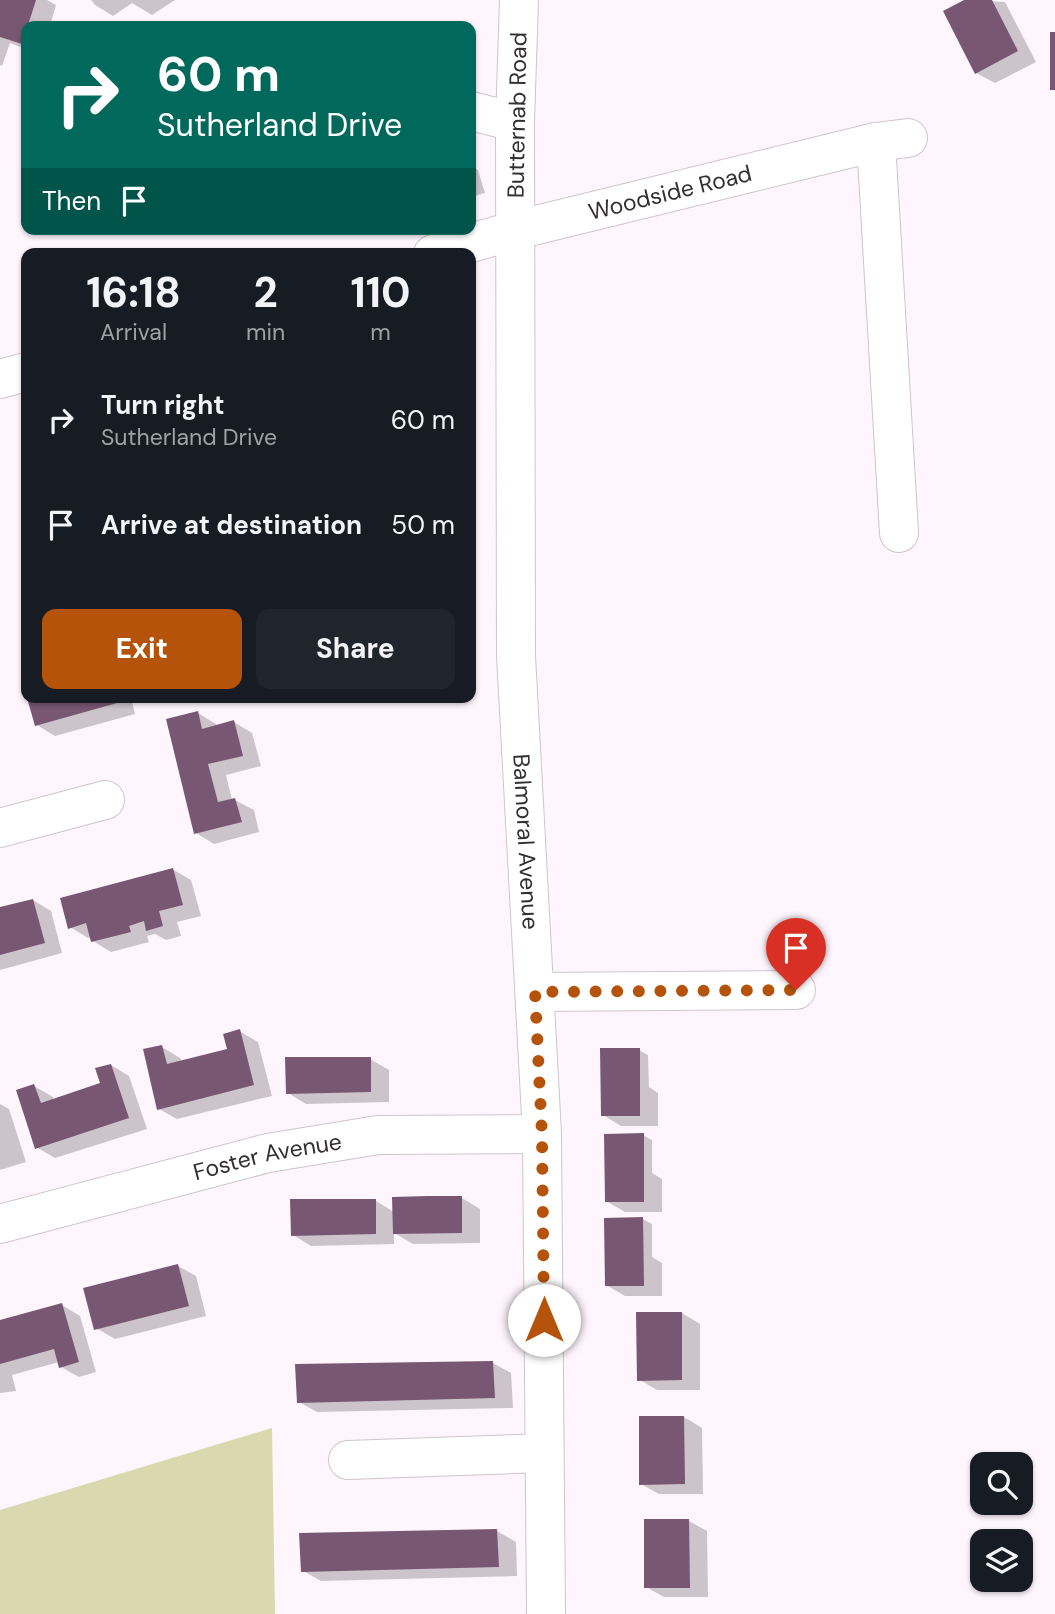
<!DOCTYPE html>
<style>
:root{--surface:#171b24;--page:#20242c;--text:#f1f3f6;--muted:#9ea1a6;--accent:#b45309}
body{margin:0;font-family:"DM Sans",sans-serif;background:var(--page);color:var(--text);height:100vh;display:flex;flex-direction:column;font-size:26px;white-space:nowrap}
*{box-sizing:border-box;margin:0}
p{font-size:23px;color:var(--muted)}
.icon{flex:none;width:38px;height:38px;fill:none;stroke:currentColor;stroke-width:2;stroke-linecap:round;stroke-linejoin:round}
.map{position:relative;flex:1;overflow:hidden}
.sheet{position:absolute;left:21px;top:248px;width:455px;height:455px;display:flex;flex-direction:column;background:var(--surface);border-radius:14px;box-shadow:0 2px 5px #0004}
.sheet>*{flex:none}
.guide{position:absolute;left:21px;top:21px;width:455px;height:214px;border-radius:14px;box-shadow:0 2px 5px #0004;background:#00695c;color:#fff;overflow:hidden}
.buttons{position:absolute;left:970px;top:1452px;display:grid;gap:14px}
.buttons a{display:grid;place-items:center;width:63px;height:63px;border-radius:14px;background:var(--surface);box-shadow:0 2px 5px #0004;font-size:35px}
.pin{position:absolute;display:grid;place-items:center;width:60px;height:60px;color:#fff;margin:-72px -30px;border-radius:50% 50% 50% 0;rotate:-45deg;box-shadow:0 0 7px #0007}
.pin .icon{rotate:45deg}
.me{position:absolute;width:77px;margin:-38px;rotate:0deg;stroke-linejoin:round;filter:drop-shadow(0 0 5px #0008)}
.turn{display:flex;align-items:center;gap:24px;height:147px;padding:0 21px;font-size:32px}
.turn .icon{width:91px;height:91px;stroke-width:2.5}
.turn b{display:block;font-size:49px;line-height:60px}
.then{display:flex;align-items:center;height:66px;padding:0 21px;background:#0003;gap:14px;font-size:26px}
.eta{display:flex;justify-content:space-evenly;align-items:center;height:119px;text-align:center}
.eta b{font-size:42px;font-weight:700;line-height:49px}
.action{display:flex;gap:14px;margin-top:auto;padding:14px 21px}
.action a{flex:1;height:80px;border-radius:14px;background:var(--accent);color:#fff;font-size:28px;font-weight:700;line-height:80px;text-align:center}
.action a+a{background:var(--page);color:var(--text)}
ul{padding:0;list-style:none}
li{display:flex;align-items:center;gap:21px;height:105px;padding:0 21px}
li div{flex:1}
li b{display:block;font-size:26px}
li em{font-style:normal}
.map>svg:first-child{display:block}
.green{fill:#dbd7ae}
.shadow{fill:#0003}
.building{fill:#785773}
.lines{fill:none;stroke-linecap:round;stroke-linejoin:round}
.street-casing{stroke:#cfc4cd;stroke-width:40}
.street{stroke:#fff;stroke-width:38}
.route{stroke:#b45309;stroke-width:12;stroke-dasharray:0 21.6}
.labels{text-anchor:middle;stroke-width:7;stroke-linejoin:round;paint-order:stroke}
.street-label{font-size:23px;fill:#322e31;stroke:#fff}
</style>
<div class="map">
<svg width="1055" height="1614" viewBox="0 0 1055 1614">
<rect width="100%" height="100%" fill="#fff6fd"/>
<polygon class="green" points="272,1428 275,1614 0,1614 0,1510"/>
<g class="shadow">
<polygon points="0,0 47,0 56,5 50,26 26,26 26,49 10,43 2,66 0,65"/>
<polygon points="91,0 175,0 152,15 132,3 113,16 95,5"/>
<polygon points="968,0 1005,2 1036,62 995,83 976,73"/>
<polygon points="471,166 478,170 485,193 471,197"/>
<polygon points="29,698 131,698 135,714 55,736 37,725"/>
<polygon points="198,713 216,724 217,727 234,722 252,733 261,766 226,775 232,800 235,800 254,810 259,832 214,844 196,833"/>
<polygon points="172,869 191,880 201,916 177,922 181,936 166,940 155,934 147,936 149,942 111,952 93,941 91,937 88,938 70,927"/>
<polygon points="33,900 51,911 62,953 0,970 0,909"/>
<polygon points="239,1031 258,1042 272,1096 177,1119 159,1109 162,1047 180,1058 182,1062 229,1050"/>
<polygon points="639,1050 648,1055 649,1087 658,1093 658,1126 621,1126 603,1115"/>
<polygon points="370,1059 389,1070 389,1102 306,1104 288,1093"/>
<polygon points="111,1065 129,1076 147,1129 55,1158 36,1147 34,1086 53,1097 54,1100 102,1084"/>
<polygon points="0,1104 9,1109 26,1162 0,1170"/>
<polygon points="643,1135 652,1140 652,1173 662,1179 662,1212 625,1212 606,1201"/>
<polygon points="462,1198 480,1209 480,1243 413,1244 394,1233 394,1244 311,1246 293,1235 376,1201 394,1212"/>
<polygon points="643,1219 652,1224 652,1257 662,1263 662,1296 625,1296 606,1285"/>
<polygon points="178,1266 196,1276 206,1316 115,1339 96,1328"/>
<polygon points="62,1305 80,1316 96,1372 79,1377 61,1367 59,1362 12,1375 16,1391 0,1393 0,1322"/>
<polygon points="682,1313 700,1324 700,1390 657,1390 638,1379"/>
<polygon points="493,1363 511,1373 513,1408 317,1412 299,1402"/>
<polygon points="684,1417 702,1428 703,1494 659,1494 641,1484"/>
<polygon points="689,1521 707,1531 708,1597 664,1597 646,1587"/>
<polygon points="497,1531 516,1542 517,1576 321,1581 303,1571"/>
</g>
<g class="building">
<polygon points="0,0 36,0 22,44 0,37"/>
<polygon points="964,0 992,0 1018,51 975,74 943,11"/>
<rect x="1050" y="32" width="5" height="58"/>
<polygon points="27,698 116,698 117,703 35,726"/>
<polygon points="198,711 202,729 234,720 243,756 208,764 218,802 235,798 242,822 194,834 166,719"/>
<polygon points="173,868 183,905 159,911 163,926 146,931 144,921 129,926 131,932 91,942 86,923 68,929 60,898"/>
<polygon points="33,899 45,943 0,955 0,907"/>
<polygon points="240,1029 254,1085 157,1110 143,1049 162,1045 167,1064 227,1049 223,1034"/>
<polygon points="600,1048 640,1048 640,1116 601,1116"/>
<polygon points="285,1057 371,1057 371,1092 286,1094"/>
<polygon points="111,1064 129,1118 35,1149 16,1090 34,1084 41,1103 100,1083 95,1068"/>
<polygon points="644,1133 644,1202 605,1202 604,1134"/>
<polygon points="428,1196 462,1196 462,1233 393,1234 392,1197"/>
<polygon points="290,1199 376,1199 376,1234 291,1236"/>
<polygon points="643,1217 644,1286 605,1286 604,1218"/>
<polygon points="178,1264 189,1306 94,1330 83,1288"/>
<polygon points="62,1303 79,1362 59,1368 54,1349 0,1364 0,1320"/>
<polygon points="636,1312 682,1312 682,1380 637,1381"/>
<polygon points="493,1361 495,1398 297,1403 295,1364"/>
<polygon points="639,1416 684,1416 685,1484 639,1485"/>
<polygon points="644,1519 689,1519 690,1588 644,1588"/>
<polygon points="497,1529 499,1567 301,1572 299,1533"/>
</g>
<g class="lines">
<g class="street-casing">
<g id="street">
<path id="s1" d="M519,0L515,122L516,656L542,1134L546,1614"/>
<polyline points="471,111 515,122"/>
<polyline points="876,142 899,533"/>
<path id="s2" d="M433,254L516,230L876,142L908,138"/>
<polyline points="0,379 26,372"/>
<polyline points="0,828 105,800"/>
<polyline points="535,992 796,990"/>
<path id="s3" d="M0,1224L268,1153L378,1135L542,1134"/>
<polyline points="348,1460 544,1453"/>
</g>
</g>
<use href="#street" class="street"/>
</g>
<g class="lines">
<polyline class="route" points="544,1320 542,1135 535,992 796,990"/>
</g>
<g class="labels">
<g class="street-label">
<text transform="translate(517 115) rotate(-89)" y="8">Butternab Road</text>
<text dy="8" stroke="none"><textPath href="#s2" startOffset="245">Woodside Road</textPath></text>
<text dy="8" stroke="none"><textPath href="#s1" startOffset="842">Balmoral Avenue</textPath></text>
<text dy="8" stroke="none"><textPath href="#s3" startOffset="276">Foster Avenue</textPath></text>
</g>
</g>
</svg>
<div class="buttons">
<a><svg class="icon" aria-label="search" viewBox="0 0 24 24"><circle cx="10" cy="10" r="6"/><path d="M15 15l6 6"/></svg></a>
<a><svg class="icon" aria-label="layers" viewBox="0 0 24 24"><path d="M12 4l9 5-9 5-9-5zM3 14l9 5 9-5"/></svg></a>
</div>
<div class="pin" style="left:796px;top:990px;background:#d93025"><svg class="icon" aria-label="arrive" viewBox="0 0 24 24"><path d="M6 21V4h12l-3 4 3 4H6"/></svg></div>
<svg class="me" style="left:544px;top:1320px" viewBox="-20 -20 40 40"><circle r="19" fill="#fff"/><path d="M0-13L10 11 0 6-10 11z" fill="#b45309"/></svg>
<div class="guide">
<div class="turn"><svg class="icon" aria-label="right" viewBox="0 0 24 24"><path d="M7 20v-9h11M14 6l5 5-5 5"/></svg><div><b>60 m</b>Sutherland Drive</div></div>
<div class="then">Then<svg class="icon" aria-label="arrive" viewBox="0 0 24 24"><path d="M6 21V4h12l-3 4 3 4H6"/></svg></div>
</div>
<section class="sheet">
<div class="eta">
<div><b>16:18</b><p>Arrival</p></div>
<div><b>2</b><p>min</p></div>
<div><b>110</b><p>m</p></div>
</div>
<ul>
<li><svg class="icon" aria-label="right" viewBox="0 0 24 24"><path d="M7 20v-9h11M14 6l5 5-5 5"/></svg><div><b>Turn right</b><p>Sutherland Drive</p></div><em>60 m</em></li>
<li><svg class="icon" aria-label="arrive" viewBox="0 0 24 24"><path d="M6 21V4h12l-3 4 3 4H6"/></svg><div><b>Arrive at destination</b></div><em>50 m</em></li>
</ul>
<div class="action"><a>Exit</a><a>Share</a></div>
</section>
</div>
